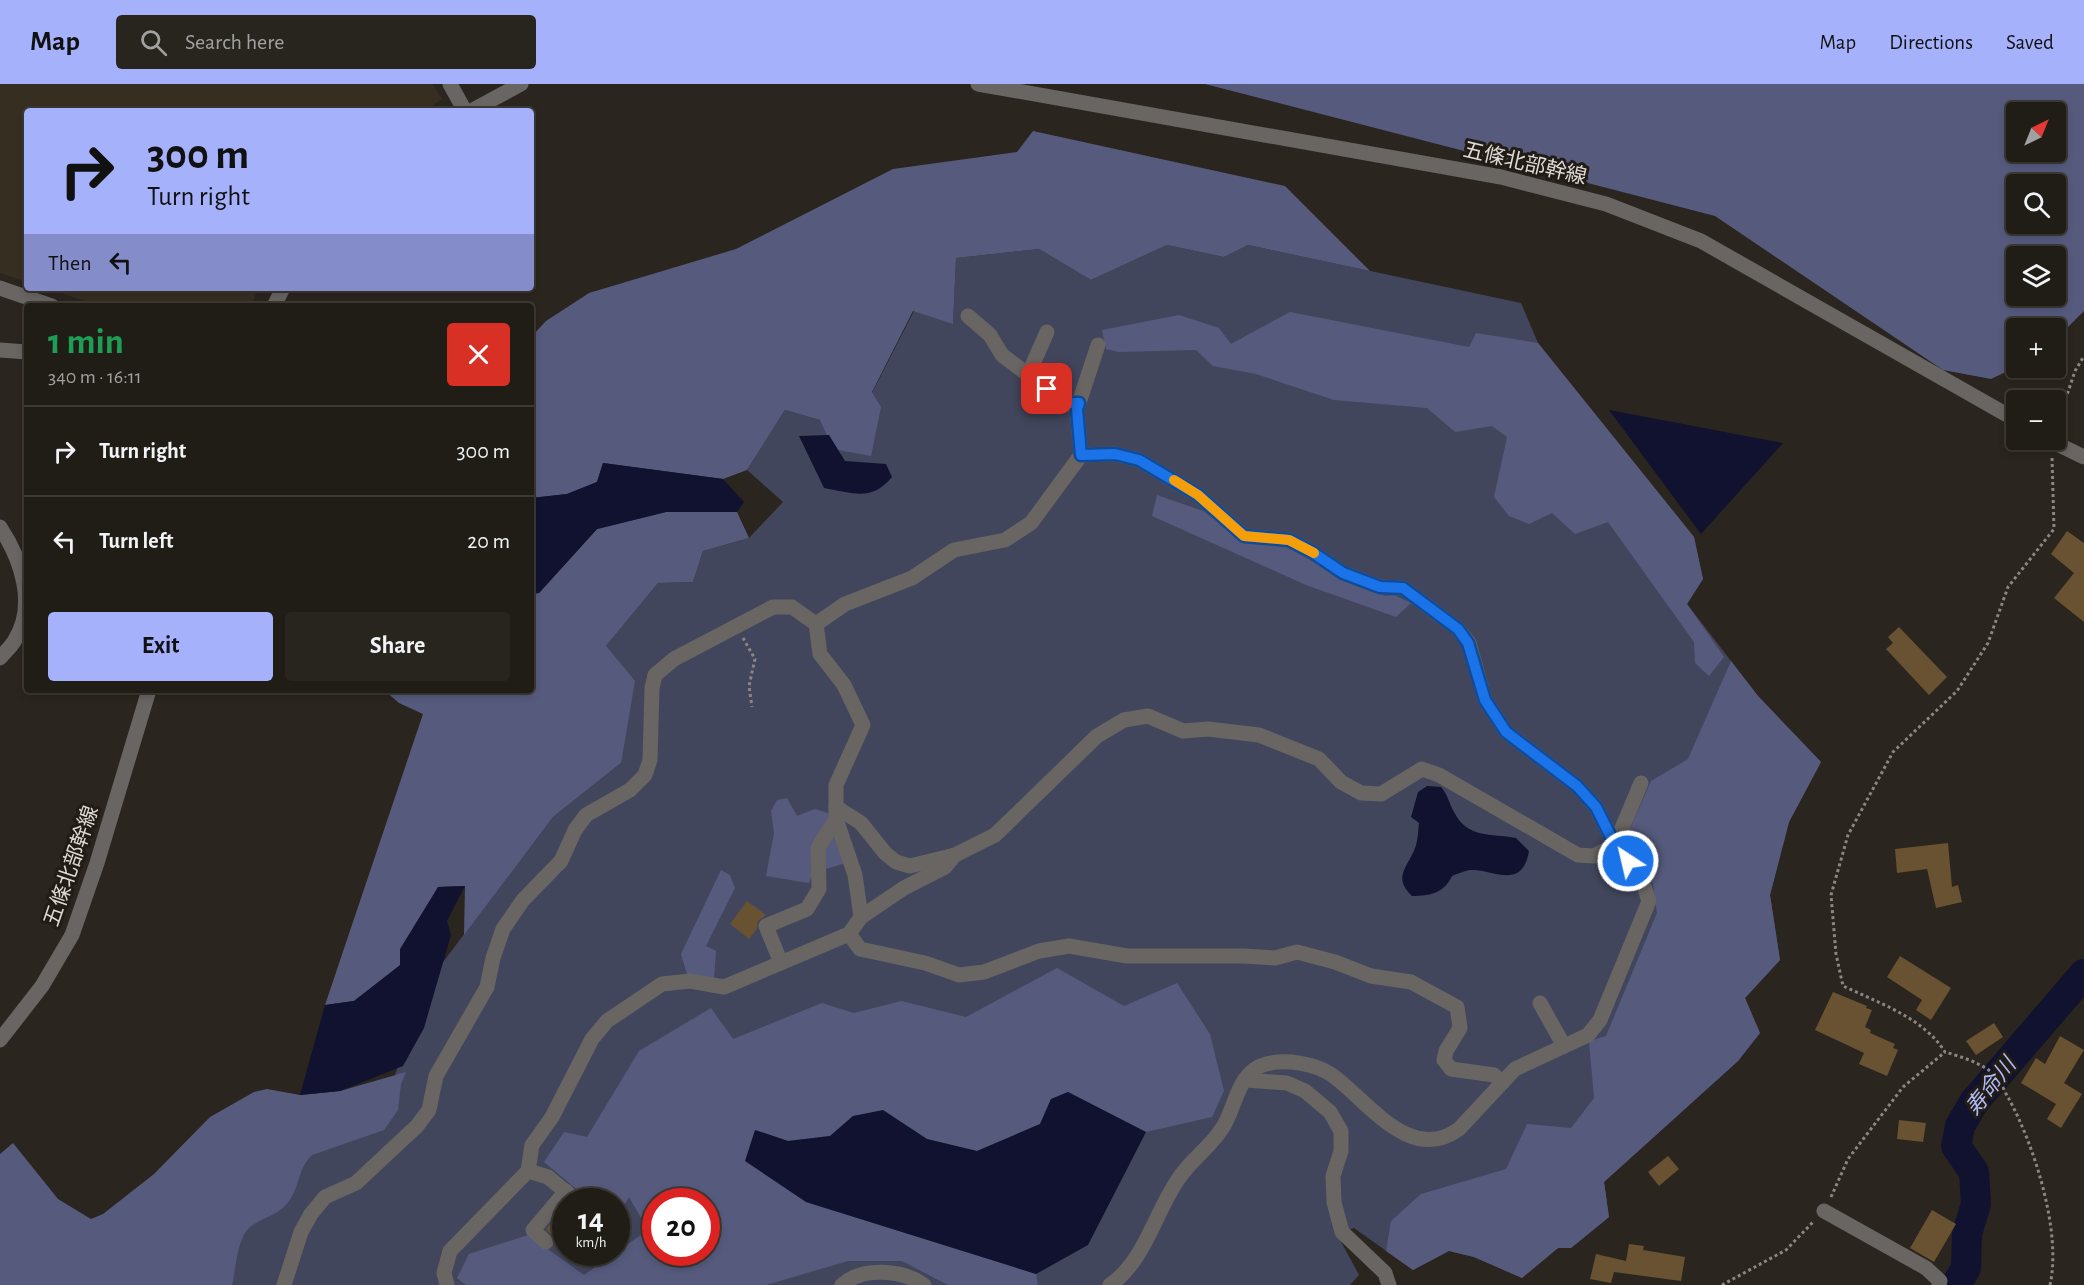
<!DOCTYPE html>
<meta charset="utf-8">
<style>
:root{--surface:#201c16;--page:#28251f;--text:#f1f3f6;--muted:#a2a1a1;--line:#3d3a35;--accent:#a6b1fc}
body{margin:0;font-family:"Alegreya Sans","Noto Sans JP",sans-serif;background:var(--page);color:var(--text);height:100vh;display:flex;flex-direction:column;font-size:22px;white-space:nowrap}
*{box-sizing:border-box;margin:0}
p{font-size:20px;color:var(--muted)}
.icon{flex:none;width:33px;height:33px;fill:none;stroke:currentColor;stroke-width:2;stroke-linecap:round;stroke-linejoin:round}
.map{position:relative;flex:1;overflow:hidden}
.sheet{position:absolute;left:24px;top:219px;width:510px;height:390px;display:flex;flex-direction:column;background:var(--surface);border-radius:6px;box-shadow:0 3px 9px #0003,0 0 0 2px var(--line)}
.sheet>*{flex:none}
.top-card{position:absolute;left:24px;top:24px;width:510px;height:183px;border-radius:6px;box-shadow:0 3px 9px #0003,0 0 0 2px var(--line);background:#a6b1fc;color:#111;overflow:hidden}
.needle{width:39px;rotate:43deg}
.tools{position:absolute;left:2006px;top:18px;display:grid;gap:12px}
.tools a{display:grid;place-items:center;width:60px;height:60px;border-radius:6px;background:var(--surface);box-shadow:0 3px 9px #0003,0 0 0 2px var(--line);font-size:30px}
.speed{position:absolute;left:552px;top:1104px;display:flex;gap:12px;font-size:30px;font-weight:700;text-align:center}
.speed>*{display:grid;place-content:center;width:78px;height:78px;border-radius:50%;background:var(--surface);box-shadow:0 3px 9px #0003,0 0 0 2px var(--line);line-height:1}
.speed small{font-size:15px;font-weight:400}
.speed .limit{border:9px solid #d22;background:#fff;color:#111}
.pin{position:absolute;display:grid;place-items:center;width:51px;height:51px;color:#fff;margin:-26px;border-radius:12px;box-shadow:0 3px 9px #0006}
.me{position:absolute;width:66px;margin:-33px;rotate:325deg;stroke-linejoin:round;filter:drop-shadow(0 0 4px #0008)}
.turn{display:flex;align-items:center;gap:21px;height:126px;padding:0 24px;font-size:27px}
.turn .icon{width:78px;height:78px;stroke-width:2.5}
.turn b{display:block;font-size:42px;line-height:51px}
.then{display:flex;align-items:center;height:57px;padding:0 24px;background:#0003;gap:12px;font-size:22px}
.round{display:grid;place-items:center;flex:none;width:63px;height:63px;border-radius:6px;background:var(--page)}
.head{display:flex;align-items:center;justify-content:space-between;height:102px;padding:0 24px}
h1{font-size:36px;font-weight:700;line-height:45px;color:#1e9e55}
.action{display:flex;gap:12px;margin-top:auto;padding:12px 24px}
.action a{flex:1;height:69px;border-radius:6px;background:var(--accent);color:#111;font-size:24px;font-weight:700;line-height:69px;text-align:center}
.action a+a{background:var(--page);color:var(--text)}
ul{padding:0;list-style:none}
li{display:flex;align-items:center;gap:18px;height:90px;padding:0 24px;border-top:2px solid var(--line)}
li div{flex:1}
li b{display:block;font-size:22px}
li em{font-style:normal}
header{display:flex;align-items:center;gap:36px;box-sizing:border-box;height:84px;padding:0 30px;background:var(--accent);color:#111}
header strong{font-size:28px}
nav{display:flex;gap:33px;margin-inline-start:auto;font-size:21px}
.search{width:420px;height:54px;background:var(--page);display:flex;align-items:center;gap:15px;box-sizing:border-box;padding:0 21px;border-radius:6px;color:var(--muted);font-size:22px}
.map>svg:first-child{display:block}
.built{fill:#372e22}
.green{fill:#42465c;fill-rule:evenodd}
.forest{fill:#565b7e;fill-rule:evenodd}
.water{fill:#10122f}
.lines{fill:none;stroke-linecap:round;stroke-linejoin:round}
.river{stroke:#10122f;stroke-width:30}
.building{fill:#685231}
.path{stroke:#8b8681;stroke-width:3;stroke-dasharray:3 3;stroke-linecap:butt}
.minor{stroke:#686562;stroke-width:15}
.route-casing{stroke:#114b97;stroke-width:15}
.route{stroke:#1a73e8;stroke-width:10}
.slow{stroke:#f59e0b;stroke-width:10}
.labels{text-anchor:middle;stroke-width:6;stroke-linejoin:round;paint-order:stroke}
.street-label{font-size:21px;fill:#ddd9d4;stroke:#211c15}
.water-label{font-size:22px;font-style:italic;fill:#b0b9f6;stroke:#211c15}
</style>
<header>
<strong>Map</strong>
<div class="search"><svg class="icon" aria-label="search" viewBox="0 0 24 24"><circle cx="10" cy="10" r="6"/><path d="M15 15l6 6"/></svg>Search here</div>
<nav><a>Map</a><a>Directions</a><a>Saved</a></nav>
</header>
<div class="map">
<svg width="2084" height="1201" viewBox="0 0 2084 1201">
<rect width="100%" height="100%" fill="#2a251e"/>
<g class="built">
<polygon points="0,0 433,0 442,15 424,27 27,27 27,198 0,189"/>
<polygon points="46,204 258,204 251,222 101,222"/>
</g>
<path class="green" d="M1167,161L1224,173L1248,161L1521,219L1538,259L1694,453L1703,495L1687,520L1758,612L1821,678L1789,738L1770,811L1780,876L1745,914L1760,949L1738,977L1604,1098L1609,1133L1571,1164H1558L1522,1194L1474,1173L1449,1167L1413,1186L1354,1144L1337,1150L1359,1191L1350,1201H196L283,1059L388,1014L421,907L553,733L621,679L606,562L658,499L693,498L703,467L749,454L783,418L747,386L785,326L820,336L872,309L914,227L953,239L956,174L1039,165L1091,196ZM566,1118H616V1168H566ZM656,1118H706V1168H656Z"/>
<g class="forest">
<path d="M1205,0H2084V227L2055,256V244H2016V283L1991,295L1943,286L1715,132ZM2055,28V68H2016V28ZM2016,100H2055V140H2016ZM2016,172H2055V212H2016Z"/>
<polygon points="1033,47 1285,102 1370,187 1248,161 1224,173 1167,161 1091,196 1039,165 956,174 953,240 913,227 872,308 881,323 871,372 833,365 820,336 785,326 747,386 723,395 603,379 597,398 567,410 531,414 531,253 546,237 589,209 736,165 893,85 1017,68"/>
<polygon points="1290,228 1469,263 1476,249 1538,259 1694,453 1703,495 1687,520 1724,573 1709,592 1695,579 1694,558 1608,438 1575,450 1552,429 1529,440 1509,432 1494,413 1507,353 1492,342 1455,348 1427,324 1334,316 1256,290 1213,282 1196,266 1119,268 1106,265 1102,246 1179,231 1219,244 1231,260"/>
<polygon points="1157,411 1203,427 1243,456 1289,461 1340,494 1385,512 1394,511 1411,519 1396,533 1306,501 1152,432"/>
<polygon points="666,428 737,428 749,454 703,467 693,498 658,499 606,562 635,597 621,679 553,733 464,851 465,802 438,803 401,881 354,917 325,921 423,630 399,619 384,606 531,606 531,510 539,509 597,445"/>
<polygon points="1731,577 1758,612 1821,678 1789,738 1770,811 1780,876 1745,914 1760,949 1738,977 1604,1098 1609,1133 1571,1164 1558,1164 1522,1194 1474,1173 1449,1167 1413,1186 1386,1167 1391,1137 1421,1110 1506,1085 1527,1040 1571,1044 1594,1014 1589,957 1606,952 1657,829 1653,800 1623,761 1651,697 1688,675"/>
<polygon points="787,714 797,732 815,725 828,729 846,779 813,789 809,799 766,792 774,749 771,727 777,716"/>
<polygon points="721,786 730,791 735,804 706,862 716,867 714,895 687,890 681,870"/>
<path d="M1057,884L1124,922L1177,899L1210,950L1224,1007L1212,1033L1146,1048L1068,1008L1051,1015L1040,1040L977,1067L927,1055L883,1027L853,1032L830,1052L788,1057L756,1046L806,1118L1036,1190L1038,1201H948L902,1177H848L766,1201H466L457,1194L469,1170L528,1151L584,1191L648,1146L629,1113L617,1134L616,1118L591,1117L544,1078L564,1048L587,1053L639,967L711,924L733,955L822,919L854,929L901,917L966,933ZM656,1118H706V1168H656Z"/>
<path d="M406,988L401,1000L398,1026L384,1046L312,1071C298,1084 300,1102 289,1117C280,1131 263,1133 250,1143C237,1154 236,1185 232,1201H0V1070L13,1059L58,1115L91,1135L103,1130L154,1090L210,1033L254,1008L267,1005L300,1011L340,1007Z"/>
</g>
<g class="water">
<polygon points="1609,326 1783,359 1701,450"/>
<path d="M829,351L845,377L886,380L892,393C871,418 854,409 824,404L799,352Z"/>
<polygon points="603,379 723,395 744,418 737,428 666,428 597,445 539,509 531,510 531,414 567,410 597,398"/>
<path d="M1427,702L1441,703C1448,711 1449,719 1454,728C1468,755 1490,749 1516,754L1529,767C1522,808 1492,784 1470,786C1464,787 1457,790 1452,792C1444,809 1430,812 1412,812C1392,793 1408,783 1415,764C1418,757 1418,747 1419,739L1411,733L1418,708Z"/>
<polygon points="465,802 447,837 451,851 424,944 403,982 340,1007 300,1011 325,921 354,917 400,881 400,865 438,803"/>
<polygon points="1068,1008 1146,1048 1088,1161 1036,1190 806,1118 745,1077 755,1046 788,1057 830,1052 853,1032 883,1026 927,1055 977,1067 1040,1040 1051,1015"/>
</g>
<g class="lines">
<polyline class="river" points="1956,1201 1966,1184 1967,1150 1976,1120 1974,1088 1956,1062 1960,1042 1974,1018 2084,890"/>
</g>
<g class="building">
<polygon points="2067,447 2084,459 2084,538 2054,514 2074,489 2051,470"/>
<polygon points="1899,543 1947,593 1929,611 1886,565 1893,559 1888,553"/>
<polygon points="1948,759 1952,803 1958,801 1962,818 1936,824 1927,785 1897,789 1895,765"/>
<polygon points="747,817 766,831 758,837 757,845 749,855 730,840"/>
<polygon points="1900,872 1951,904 1931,936 1916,926 1922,916 1887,893"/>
<polygon points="1833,908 1867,922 1866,924 1872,926 1865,943 1871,946 1870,949 1895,960 1893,964 1898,966 1887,992 1859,980 1864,969 1815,946"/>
<polygon points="1994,939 2003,953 1976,971 1966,957"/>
<polygon points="2060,952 2084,966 2064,999 2082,1010 2061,1044 2047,1035 2056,1020 2021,999 2036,974 2045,980"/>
<polygon points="1899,1036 1926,1039 1923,1058 1897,1055"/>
<polygon points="1668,1072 1679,1085 1659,1102 1648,1088"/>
<polygon points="566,1123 566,1167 546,1145"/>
<polygon points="1932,1126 1956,1140 1934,1178 1910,1164"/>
<polygon points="1629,1160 1644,1162 1643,1166 1685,1173 1681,1197 1614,1188 1611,1199 1590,1195 1596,1170 1626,1177"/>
</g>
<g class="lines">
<g class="path">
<polyline points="2056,344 2075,287 2084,272"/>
<polyline points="743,554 755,575 749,602 752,623"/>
<polyline points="1831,1113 1848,1075 1903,1003 1945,968"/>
<polyline points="1722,1201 1786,1166 1813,1138"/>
<path d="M2050,1201C2062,1148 2034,1061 2009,1015C2005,1009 2002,1000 1998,994C1985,980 1962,973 1945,968C1924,934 1877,918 1843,902L1836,870L1831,811L1848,751L1893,668L1957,607L1988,559L2008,503L2054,445L2052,373"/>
</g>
<g class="minor">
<polyline points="450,0 465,27"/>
<polyline points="978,0 1501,93 1606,120 1701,157 2016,336"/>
<polyline points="471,27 521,0"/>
<polyline points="0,204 52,222"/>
<polyline points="274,222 283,204"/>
<polyline points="968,232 990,251 1002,271 1066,319 1079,319"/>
<polyline points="0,266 27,268"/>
<polyline points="1028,291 1047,248"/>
<polyline points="2049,356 2084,373"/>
<path d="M1081,371L1115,370L1139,376L1198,411L1244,452L1289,456L1312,468L1343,489L1380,503L1403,504L1458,545L1469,559L1485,616L1506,648L1577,702L1596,723L1615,761L1641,793L1649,817L1600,936L1588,951L1515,985L1459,1045C1410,1081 1367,1016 1332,991C1314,979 1286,975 1266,980C1236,988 1236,1026 1221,1046C1210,1063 1191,1076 1179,1094C1155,1128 1145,1177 1110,1201"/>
<path d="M0,443C21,475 37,520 15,556C11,563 5,568 0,574"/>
<polyline points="836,723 861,739 885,769 896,778 910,782 955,771"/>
<polyline points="861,833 904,804 945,783 955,771 995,751 1097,652 1124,636 1148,632 1183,647 1208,645 1259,651 1319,675 1341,698 1361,709 1381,710 1422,685 1439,691 1578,771 1594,772 1615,761 1641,699"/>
<polyline points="849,850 860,865 925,879 959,891 984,888 1039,867 1069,862 1127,872 1244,872 1275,874 1297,868 1335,878 1371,892 1411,898 1457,923 1460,944 1446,967 1444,976 1451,985 1494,991 1502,999"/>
<polyline points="781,879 766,842 807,825 819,805 818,764 836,735"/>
<polyline points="1540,919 1564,962"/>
<polyline points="0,956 42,902 72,851 97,779 149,606"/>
<polyline points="1246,996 1287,999 1305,1007 1330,1028 1341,1047 1341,1067 1333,1092 1334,1118 1342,1148 1385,1189 1389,1201"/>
<polyline points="528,1087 548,1093 578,1118"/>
<polyline points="1824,1127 1926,1184 1940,1197 1939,1201"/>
<polyline points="546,1158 533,1146 566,1107"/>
<polyline points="284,1201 301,1148 311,1130 325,1113 356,1099 417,1042 429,1026 436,992 487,903 493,874 503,845 523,816 561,777 575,746 586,731 630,706 645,691 650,676 652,604 655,591 674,575 773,523 792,523 816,540"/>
<polyline points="447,1201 444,1189 450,1167 528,1087 532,1061 552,1033 592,955 607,937 662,900 690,897 724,903 849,850 861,833 855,791 836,735 836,701 863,641 844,601 820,570 816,540 845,520 912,494 954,466 1005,456 1031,439 1081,371 1077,325 1098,261"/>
<path d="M842,1201C863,1182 903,1186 924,1201"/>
</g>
</g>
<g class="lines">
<g class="route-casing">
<polyline id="route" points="1047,305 1066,319 1079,319 1077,325 1081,371 1115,370 1139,376 1198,411 1244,452 1289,456 1312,468 1343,489 1380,503 1403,504 1458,545 1468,559 1485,616 1506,648 1577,702 1596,723 1615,761 1628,777"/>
</g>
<use href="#route" class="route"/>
<polyline class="slow" points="1174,396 1198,411 1244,452 1289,456 1314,469"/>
</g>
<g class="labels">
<g class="street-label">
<text transform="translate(1525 79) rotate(13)" y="7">五條北部幹線</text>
<text transform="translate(71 782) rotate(-71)" y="7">五條北部幹線</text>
</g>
<g class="water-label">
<text transform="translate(1990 1002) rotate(-52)" y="8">寿命川</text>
</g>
</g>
</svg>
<div class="tools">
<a><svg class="needle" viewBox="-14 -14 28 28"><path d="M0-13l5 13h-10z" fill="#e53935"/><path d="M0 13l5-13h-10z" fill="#a2a1a1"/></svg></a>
<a><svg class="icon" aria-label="search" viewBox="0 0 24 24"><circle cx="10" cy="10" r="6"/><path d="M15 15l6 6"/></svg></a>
<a><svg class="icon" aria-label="layers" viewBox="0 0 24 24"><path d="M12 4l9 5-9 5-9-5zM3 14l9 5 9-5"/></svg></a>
<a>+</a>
<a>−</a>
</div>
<div class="speed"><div>14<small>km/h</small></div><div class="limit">20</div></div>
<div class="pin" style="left:1047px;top:305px;background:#d93025"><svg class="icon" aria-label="arrive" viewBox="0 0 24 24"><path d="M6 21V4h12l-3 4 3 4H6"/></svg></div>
<svg class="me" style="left:1628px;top:777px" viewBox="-20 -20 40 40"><circle r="17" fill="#1a73e8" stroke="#fff" stroke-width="3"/><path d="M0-11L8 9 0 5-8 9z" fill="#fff"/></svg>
<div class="top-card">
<div class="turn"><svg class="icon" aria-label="right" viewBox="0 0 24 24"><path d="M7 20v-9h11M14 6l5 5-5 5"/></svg><div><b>300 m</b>Turn right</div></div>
<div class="then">Then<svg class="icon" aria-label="left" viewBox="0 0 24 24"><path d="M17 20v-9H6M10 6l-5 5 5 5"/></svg></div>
</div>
<section class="sheet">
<div class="head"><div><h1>1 min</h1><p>340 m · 16:11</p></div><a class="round" style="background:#d93025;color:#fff"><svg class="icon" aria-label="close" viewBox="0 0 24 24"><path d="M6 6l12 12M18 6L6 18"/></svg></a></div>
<ul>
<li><svg class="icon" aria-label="right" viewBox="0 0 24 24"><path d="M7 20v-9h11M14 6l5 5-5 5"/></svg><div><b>Turn right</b></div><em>300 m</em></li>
<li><svg class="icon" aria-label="left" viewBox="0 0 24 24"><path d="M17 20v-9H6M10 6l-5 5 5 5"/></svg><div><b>Turn left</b></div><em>20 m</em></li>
</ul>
<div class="action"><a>Exit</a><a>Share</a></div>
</section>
</div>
